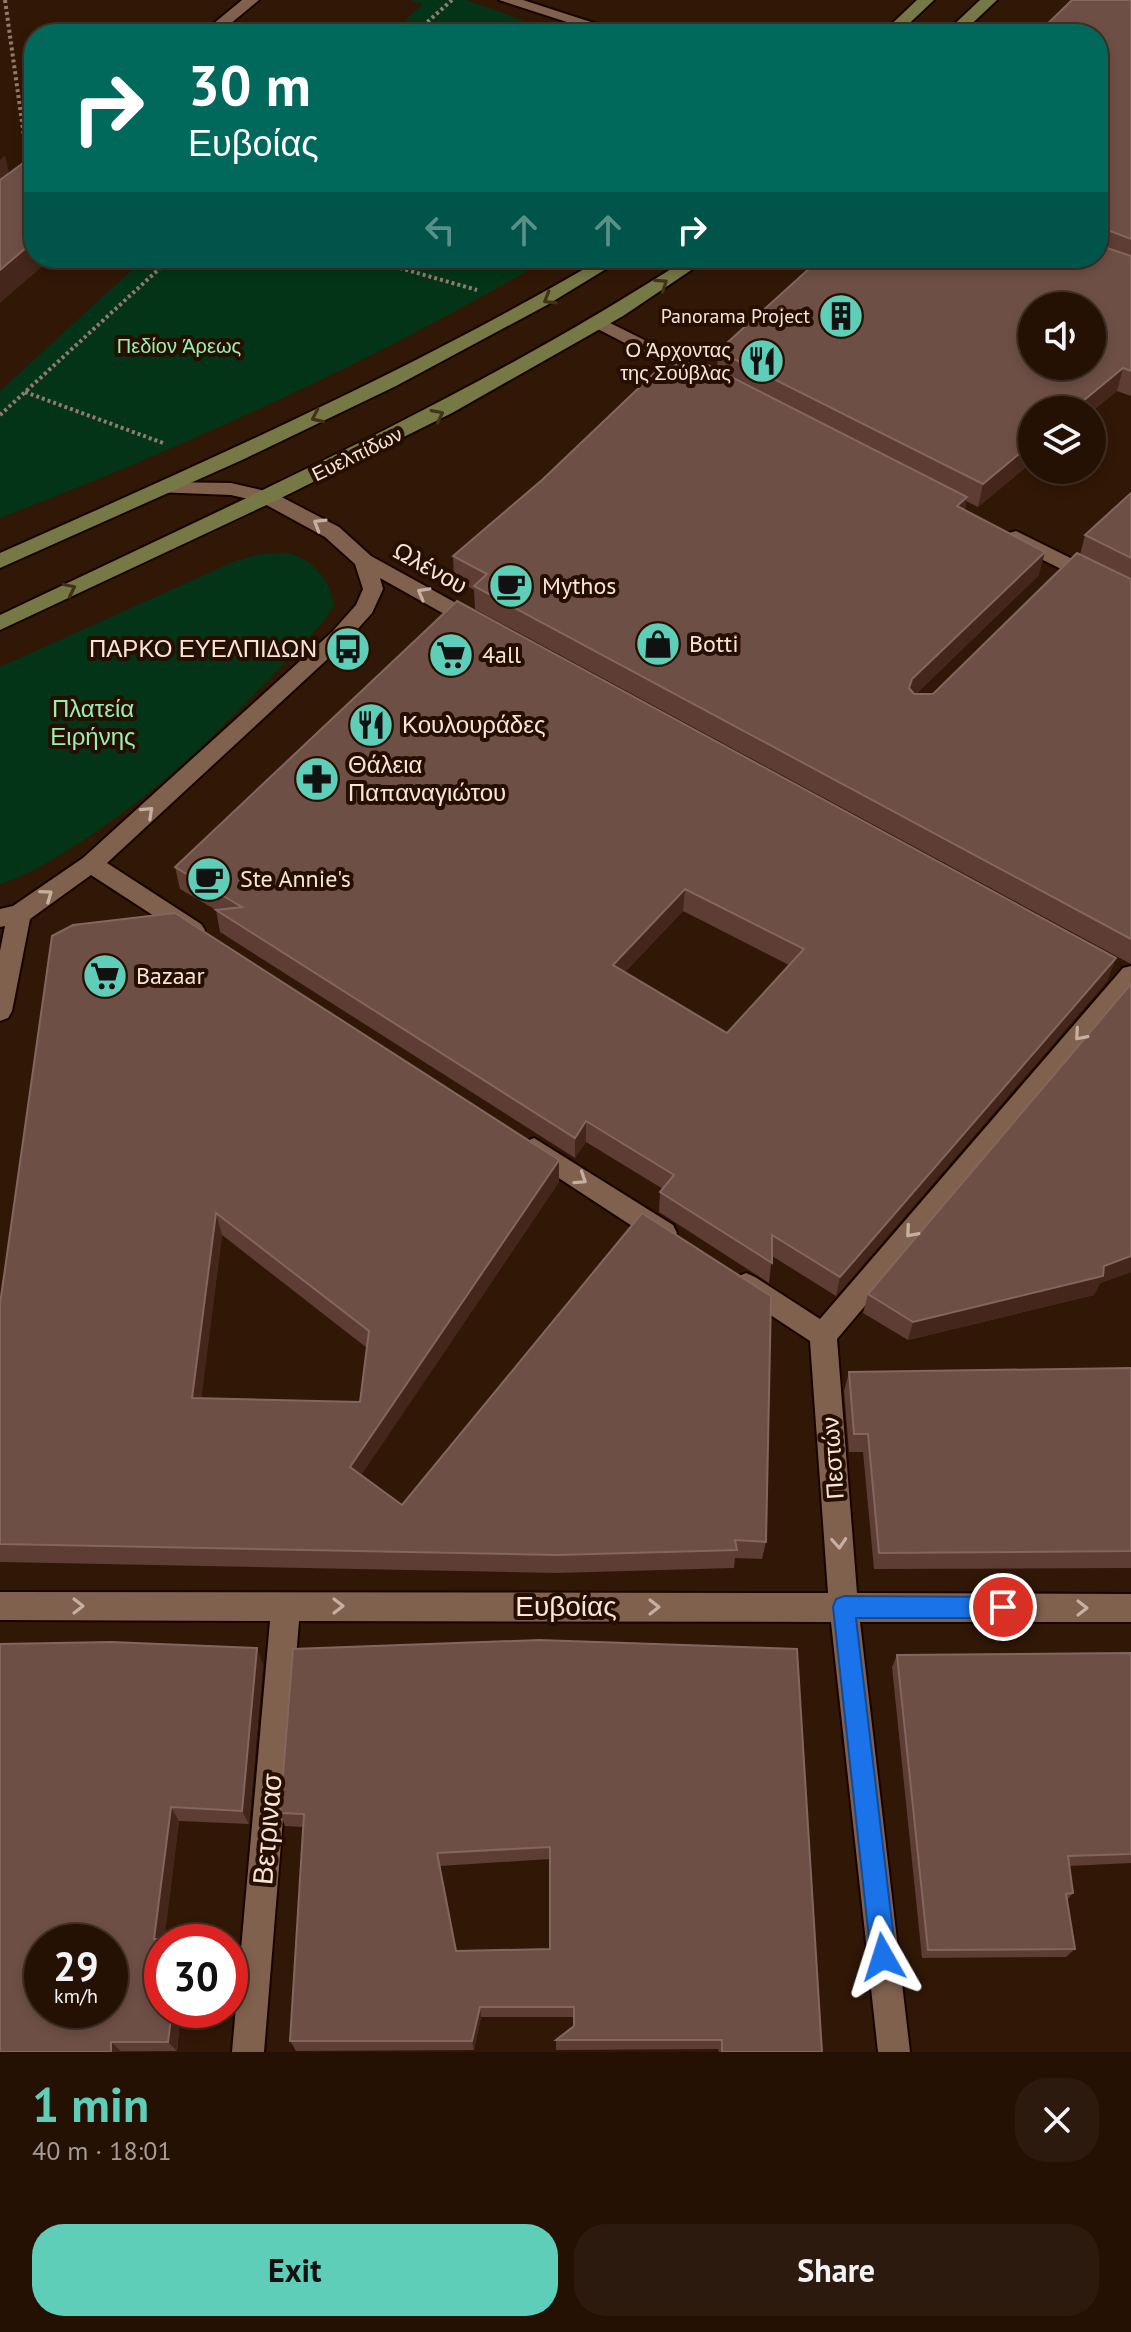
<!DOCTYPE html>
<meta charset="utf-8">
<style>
:root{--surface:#251104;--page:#2d1a0e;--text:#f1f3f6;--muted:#a39d9a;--line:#423126;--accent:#5eceb8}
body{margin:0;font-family:"PT Sans",sans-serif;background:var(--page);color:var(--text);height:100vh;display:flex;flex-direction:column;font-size:30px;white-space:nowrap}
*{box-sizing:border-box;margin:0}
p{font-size:26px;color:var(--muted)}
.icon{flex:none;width:44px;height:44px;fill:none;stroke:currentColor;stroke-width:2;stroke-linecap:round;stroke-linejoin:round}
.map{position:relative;height:2052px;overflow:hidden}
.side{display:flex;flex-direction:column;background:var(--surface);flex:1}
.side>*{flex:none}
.top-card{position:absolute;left:24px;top:24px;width:1084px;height:244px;border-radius:32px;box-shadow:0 4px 12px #0003,0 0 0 2px var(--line);background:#00695c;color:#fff;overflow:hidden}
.tools{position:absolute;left:1018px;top:292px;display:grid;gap:16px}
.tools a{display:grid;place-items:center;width:88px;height:88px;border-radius:50%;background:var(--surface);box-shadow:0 4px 12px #0003,0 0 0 2px var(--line);font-size:40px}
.speed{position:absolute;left:24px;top:1924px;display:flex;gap:16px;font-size:40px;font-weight:700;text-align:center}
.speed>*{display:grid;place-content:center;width:104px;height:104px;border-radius:50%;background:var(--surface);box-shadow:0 4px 12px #0003,0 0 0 2px var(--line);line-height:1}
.speed small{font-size:20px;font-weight:400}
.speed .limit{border:12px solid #d22;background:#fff;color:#111}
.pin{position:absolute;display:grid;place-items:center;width:68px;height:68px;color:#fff;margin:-34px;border:4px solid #fff;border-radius:50%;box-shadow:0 2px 8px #0007}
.me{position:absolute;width:88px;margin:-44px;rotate:354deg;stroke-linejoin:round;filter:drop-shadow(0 0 6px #0008)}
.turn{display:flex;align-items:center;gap:28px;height:168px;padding:0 32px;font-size:36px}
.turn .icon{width:104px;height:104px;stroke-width:2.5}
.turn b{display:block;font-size:56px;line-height:68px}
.lanes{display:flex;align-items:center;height:76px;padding:0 32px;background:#0003;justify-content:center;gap:40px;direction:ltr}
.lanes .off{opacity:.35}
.round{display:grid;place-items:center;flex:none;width:84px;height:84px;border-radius:32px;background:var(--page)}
.overview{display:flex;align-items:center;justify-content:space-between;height:136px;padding:0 32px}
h1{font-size:48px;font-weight:600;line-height:60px;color:var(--accent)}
.cta{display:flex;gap:16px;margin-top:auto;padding:16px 32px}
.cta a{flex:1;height:92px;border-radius:32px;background:var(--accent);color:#111;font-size:32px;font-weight:600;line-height:92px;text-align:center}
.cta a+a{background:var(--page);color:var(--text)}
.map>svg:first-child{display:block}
.green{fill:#043417}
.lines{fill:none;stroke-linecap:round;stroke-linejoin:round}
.lane-casing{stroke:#170300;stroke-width:4}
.street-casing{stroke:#170300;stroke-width:4}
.secondary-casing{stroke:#170300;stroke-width:4}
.path{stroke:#917b6d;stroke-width:4;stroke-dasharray:3 3;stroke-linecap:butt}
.lane{fill:#80614e;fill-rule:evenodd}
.street{fill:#80614e;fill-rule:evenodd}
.secondary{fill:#767846;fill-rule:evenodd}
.wall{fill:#5d3d34;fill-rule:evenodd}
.shaded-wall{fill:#44261a}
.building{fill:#6d4f46;stroke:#83665d;stroke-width:2;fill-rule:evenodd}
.oneway{stroke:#423318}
.oneway2{stroke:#c7b0a2}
.route{fill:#1a73e8;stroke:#114b97;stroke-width:2}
.labels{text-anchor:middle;stroke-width:8;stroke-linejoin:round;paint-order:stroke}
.far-poi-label{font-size:20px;fill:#f7e5da;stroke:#260e00;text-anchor:end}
.far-park-label{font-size:20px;fill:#97f0af;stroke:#260e00}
.far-street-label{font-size:20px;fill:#f7e5da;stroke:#260e00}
.street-label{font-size:24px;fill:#f7e5da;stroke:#260e00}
.poi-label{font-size:24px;fill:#f7e5da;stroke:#260e00;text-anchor:start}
.park-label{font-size:24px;fill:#97f0af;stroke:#260e00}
.near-street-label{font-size:28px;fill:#f7e5da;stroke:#260e00}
</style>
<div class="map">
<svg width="1131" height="2052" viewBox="0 0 1131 2052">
<rect width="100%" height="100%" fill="#311706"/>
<g class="green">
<polygon points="410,0 466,0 562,34 390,34 423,4"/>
<path d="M145,258H549C379,359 185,447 0,518V391Z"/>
<path d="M290,553C317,564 328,577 334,606L322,623C246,704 170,786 76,845C51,861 28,875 0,884V667L233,562L260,554Z"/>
</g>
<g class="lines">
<g class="lane-casing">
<polygon id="lane" points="242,0 259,0 218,34 201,34"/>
</g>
<g class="street-casing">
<g id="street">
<polygon points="499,0 523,0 628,34 604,34"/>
<polygon points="600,318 731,383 733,387 724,393 717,391 594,327 591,323 594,319"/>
<polygon points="163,482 231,483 274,493 339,527 371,556 485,619 488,624 485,629 471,629 380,578 383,589 372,613 346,642 107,863 201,924 205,930 201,936 193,939 185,936 91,875 30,919 12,1011 8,1018 0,1021 0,951 5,926 0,927 0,909 13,906 83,858 332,632 356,605 363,589 355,564 325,537 261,502 231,495 156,492 153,488 156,484"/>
<polygon points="1016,531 1131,588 1131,604 1009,543 1006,538 1009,533"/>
<polygon points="1131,966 1131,991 837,1339 857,1593 1131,1594 1131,1622 860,1622 910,2052 878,2052 831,1622 299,1621 264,2052 232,2052 270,1621 0,1620 0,1592 828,1593 810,1341 737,1293 733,1285 737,1277 746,1273 755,1277 820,1319 1123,968"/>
<polygon points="534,1138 673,1225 677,1233 673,1241 664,1244 655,1241 525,1156 521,1149 525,1142"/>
</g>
</g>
<g class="secondary-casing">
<g id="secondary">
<polygon points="917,0 934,0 898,34 881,34"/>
<polygon points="980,0 997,0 961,34 944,34"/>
<path d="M603,258H624L547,305L396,386L242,460L0,568V553C205,462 409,372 603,258Z"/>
<path d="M688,258H709L623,316L452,413L275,501L0,630V615C234,503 470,399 688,258Z"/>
</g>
</g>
<g class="path">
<polyline points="5,0 28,165"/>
<polyline points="414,34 452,0"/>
<polyline points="365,258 477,290"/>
<polyline points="25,392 163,443"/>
<polyline points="0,415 171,258"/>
</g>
<use href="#lane" class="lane"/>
<use href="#street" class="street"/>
<use href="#secondary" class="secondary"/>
</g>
<g class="wall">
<polygon points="1131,0 1131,396 1117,391 1092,411 1092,410 1032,410 1032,462 978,507 966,501 965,510 1039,575 916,694 933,694 1080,555 1085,535 1131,493 1131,964 475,609 474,590 454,579 453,556 691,374 717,370 718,351"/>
<path d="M457,601L1108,980L836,1296L772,1256L769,1283L659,1212L660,1192L663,1189L586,1142L575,1158L220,932L216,910L180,889L175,867ZM683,911L789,965L727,1033L625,972Z"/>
<path d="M52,936L559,1182L361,1475L402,1505L766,1542L762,1559L735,1558L734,1568L557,1573L0,1562V1304ZM222,1235L367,1348L360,1402L201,1398Z"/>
<polygon points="1131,984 1131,1272 1100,1283 1094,1295 908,1340 863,1313 868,1294"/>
<polygon points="1131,1368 1131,1568 874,1569 863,1452 849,1452 844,1391 849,1372"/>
<path d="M293,1649L822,2052H719L718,2049L556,2050V2040L574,2026L573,2017H481L474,2050L296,2051L290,2041L303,1827L285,1826L280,1813ZM550,1859V1949L456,1951L440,1866Z"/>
<polygon points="1131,1653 1131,1863 1069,1866 1073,1893 1067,1900 1075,1949 1066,1957 922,1958 892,1667 897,1655"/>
<polygon points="263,1664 249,1824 179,1821 164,1939 166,1942 162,1942 162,2010 181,2010 177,2051 0,2052"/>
</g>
<g class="shaded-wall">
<polygon points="5,155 11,182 0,193 0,160"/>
<polygon points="1105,229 1099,252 1098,252 1098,231"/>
<polygon points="34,241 34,258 52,258 0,303 0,270"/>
<polygon points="1123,368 1117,391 1092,411 1092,410 1072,410"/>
<polygon points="1032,443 1032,462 978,507 983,484"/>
<polygon points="967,497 962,520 957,506"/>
<polygon points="1045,552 1039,575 908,702 909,688 912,679"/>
<polygon points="685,889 683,911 612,986 613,965"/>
<polygon points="1116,958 1108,980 836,1296 840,1277"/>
<polygon points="586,1121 586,1142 575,1158 575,1138"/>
<polygon points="559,1160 559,1182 354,1486 350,1467"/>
<polygon points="216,1213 222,1235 199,1418 192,1398"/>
<polygon points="1131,1256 1131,1272 1100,1283 1094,1295 908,1340 913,1322 1104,1266"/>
<polygon points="257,1648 263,1664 249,1824 242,1811"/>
<polygon points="171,1807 179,1821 164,1942 154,1939"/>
<polygon points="480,2007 481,2017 474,2050 472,2041"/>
<polygon points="172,2010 181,2010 177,2051 168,2042"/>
<polygon points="111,2042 121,2051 121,2052 111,2052"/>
</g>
<g class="building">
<polygon points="1072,0 1131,0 1131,239 1105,229 1098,231 1098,34 1037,34"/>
<polygon points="30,158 34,159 34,241 0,270 0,180"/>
<path d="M1098,245L1131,256V371L1123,368L1072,410H1032V443L983,484L718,351L821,258H1098ZM1032,306H1092V366H1032Z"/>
<polygon points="665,363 691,374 704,363 967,497 957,506 1045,552 912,679 909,688 914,694 933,694 1077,553 1131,579 1131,939 474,586 487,574 453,556 542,480"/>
<polygon points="1131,493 1131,558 1085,535"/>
<path d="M457,601L1116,958L840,1277L772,1235V1263L660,1192L674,1175L586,1121L575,1138L216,910L242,907L175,867ZM685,889L804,949L727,1033L613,965Z"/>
<path d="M175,913L559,1160L350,1467L402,1505L642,1213L771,1296L766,1542L735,1540L737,1550L557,1555L0,1544V1304L52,936L73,925ZM216,1213L369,1331L360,1402L192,1398Z"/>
<polygon points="1131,984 1131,1256 1104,1266 1103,1276 913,1322 868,1294"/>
<polygon points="1131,1368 1131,1551 879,1553 868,1434 854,1434 849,1372"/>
<path d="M539,1640L797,1649L822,2052H722V2040H556L574,2026V2007H480L472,2041H290L304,1814L280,1813L293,1649ZM550,1847V1949L456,1951L437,1853Z"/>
<path d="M111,1642L257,1648L242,1811L171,1807L154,1939H164V1942H162V1961L160,1980H162V2010H172L168,2042H111V2052H0V1644ZM42,1942H110V2010H42Z"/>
<polygon points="1131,1653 1131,1854 1068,1856 1073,1893 1066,1894 1075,1949 928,1950 897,1655"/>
</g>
<defs><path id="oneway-chevron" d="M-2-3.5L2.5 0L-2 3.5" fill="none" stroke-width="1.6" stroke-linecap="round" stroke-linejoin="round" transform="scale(2)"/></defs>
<g class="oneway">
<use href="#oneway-chevron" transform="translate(662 284) rotate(-34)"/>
<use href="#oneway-chevron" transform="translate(549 299) rotate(149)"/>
<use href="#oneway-chevron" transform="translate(438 415) rotate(-27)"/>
<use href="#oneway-chevron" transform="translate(317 417) rotate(155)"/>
<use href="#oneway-chevron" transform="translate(70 589) rotate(-26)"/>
</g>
<g class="oneway2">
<use href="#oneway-chevron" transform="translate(319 524) rotate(-149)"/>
<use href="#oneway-chevron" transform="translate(423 593) rotate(-151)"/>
<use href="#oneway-chevron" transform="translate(148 812) rotate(-43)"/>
<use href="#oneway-chevron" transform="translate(47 895) rotate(-35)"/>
<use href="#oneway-chevron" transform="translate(1080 1035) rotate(131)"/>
<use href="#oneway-chevron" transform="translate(581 1179) rotate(33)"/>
<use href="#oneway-chevron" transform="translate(911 1232) rotate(131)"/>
<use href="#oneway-chevron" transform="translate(839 1543) rotate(86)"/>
<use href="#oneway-chevron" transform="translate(78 1606)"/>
<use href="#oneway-chevron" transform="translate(338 1606)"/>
<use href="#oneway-chevron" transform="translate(654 1607)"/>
<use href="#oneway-chevron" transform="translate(1082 1608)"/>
</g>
<polygon class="route" points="844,1596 1003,1597 1011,1600 1014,1607 1011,1615 1003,1618 856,1618 896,1957 892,1965 883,1969 875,1965 871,1957 833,1607 836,1599"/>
<defs>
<g id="building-disc" transform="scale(2.3)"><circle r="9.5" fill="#5eceb8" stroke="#260e00"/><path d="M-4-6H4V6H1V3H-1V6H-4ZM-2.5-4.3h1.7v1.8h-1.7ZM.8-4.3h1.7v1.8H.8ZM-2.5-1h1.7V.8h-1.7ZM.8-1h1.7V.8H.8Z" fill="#111"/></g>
<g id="restaurant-disc" transform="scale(2.3)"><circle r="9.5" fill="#5eceb8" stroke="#260e00"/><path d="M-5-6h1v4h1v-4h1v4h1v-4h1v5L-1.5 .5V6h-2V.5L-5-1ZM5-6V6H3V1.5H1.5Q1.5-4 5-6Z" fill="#111"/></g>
<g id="cafe-disc" transform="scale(2.3)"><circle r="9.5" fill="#5eceb8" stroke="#260e00"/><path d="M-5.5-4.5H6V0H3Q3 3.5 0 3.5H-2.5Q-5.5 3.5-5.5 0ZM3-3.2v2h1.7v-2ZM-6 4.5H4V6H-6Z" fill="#111"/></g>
<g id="shop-disc" transform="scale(2.3)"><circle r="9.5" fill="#5eceb8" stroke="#260e00"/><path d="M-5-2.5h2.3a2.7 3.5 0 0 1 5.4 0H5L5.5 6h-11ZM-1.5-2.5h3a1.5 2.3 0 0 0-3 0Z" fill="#111"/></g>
<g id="bus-disc" transform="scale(2.3)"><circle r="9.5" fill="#5eceb8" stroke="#260e00"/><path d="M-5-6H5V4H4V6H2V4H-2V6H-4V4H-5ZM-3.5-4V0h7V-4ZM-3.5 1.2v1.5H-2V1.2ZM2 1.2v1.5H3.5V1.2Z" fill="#111"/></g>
<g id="supermarket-disc" transform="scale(2.3)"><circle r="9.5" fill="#5eceb8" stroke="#260e00"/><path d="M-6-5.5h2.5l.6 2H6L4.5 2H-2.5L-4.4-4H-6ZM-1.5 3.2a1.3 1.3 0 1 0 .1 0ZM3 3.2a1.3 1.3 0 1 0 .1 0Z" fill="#111"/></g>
<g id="pharmacy-disc" transform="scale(2.3)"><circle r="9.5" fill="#5eceb8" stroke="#260e00"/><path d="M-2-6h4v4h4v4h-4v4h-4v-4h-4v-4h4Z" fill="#111"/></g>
</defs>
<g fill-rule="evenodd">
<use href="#building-disc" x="841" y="316"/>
<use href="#restaurant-disc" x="762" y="361"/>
<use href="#cafe-disc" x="511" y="586"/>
<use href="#shop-disc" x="658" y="644"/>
<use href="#bus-disc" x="348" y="649"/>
<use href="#supermarket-disc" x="451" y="655"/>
<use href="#restaurant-disc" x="371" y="725"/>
<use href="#pharmacy-disc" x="317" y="779"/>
<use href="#cafe-disc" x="209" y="879"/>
<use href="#supermarket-disc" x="105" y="976"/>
</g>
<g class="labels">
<g class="far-poi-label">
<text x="810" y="323">Panorama Project</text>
<text x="731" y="357">Ο Άρχοντας<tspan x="731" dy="23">της Σούβλας</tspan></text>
</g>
<g class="far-park-label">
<text x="179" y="353">Πεδίον Άρεως</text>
</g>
<g class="far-street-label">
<text transform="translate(357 454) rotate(-26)" y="7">Ευελπίδων</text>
</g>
<g class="street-label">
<text transform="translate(430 568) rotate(29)" y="8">Ωλένου</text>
<text transform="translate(833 1458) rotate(-94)" y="8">Πεστών</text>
</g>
<g class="poi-label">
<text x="542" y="594">Mythos</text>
<text x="689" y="652">Botti</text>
<text x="317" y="657" text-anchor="end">ΠΑΡΚΟ ΕΥΕΛΠΙΔΩΝ</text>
<text x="482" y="663">4all</text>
<text x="402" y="733">Κουλουράδες</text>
<text x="348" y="773">Θάλεια<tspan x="348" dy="28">Παπαναγιώτου</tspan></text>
<text x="240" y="887">Ste Annie's</text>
<text x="136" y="984">Bazaar</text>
</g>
<g class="park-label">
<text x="93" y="717">Πλατεία<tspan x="93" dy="28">Ειρήνης</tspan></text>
</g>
<g class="near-street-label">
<text x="566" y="1616">Ευβοίας</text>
<text transform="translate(267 1829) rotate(-85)" y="10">Βετρινασ</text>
</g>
</g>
</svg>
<div class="tools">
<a><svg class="icon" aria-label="sound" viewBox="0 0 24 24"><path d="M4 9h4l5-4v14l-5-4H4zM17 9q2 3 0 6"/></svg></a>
<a><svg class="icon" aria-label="layers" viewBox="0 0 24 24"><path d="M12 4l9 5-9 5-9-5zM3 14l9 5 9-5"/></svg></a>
</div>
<div class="speed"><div>29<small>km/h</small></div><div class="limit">30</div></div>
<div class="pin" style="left:1003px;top:1607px;background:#d93025"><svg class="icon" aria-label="arrive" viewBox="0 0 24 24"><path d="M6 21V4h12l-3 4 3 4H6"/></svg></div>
<svg class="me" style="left:883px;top:1957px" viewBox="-20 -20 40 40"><path d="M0-17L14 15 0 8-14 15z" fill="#1a73e8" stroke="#fff" stroke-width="4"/></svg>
<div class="top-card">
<div class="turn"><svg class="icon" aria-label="right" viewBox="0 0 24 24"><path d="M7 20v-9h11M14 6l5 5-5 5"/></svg><div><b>30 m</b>Ευβοίας</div></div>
<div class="lanes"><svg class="icon off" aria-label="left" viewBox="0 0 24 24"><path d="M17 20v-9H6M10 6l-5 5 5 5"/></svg><svg class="icon off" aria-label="ahead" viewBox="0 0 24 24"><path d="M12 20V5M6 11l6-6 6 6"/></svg><svg class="icon off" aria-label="ahead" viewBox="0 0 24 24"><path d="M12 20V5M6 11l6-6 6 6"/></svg><svg class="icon" aria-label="right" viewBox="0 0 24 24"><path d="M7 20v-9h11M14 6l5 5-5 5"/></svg></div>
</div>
</div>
<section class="side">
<div class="overview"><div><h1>1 min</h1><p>40 m · 18:01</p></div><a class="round"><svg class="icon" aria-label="close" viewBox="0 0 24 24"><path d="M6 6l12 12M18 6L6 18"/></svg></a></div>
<div class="cta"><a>Exit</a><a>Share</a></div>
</section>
